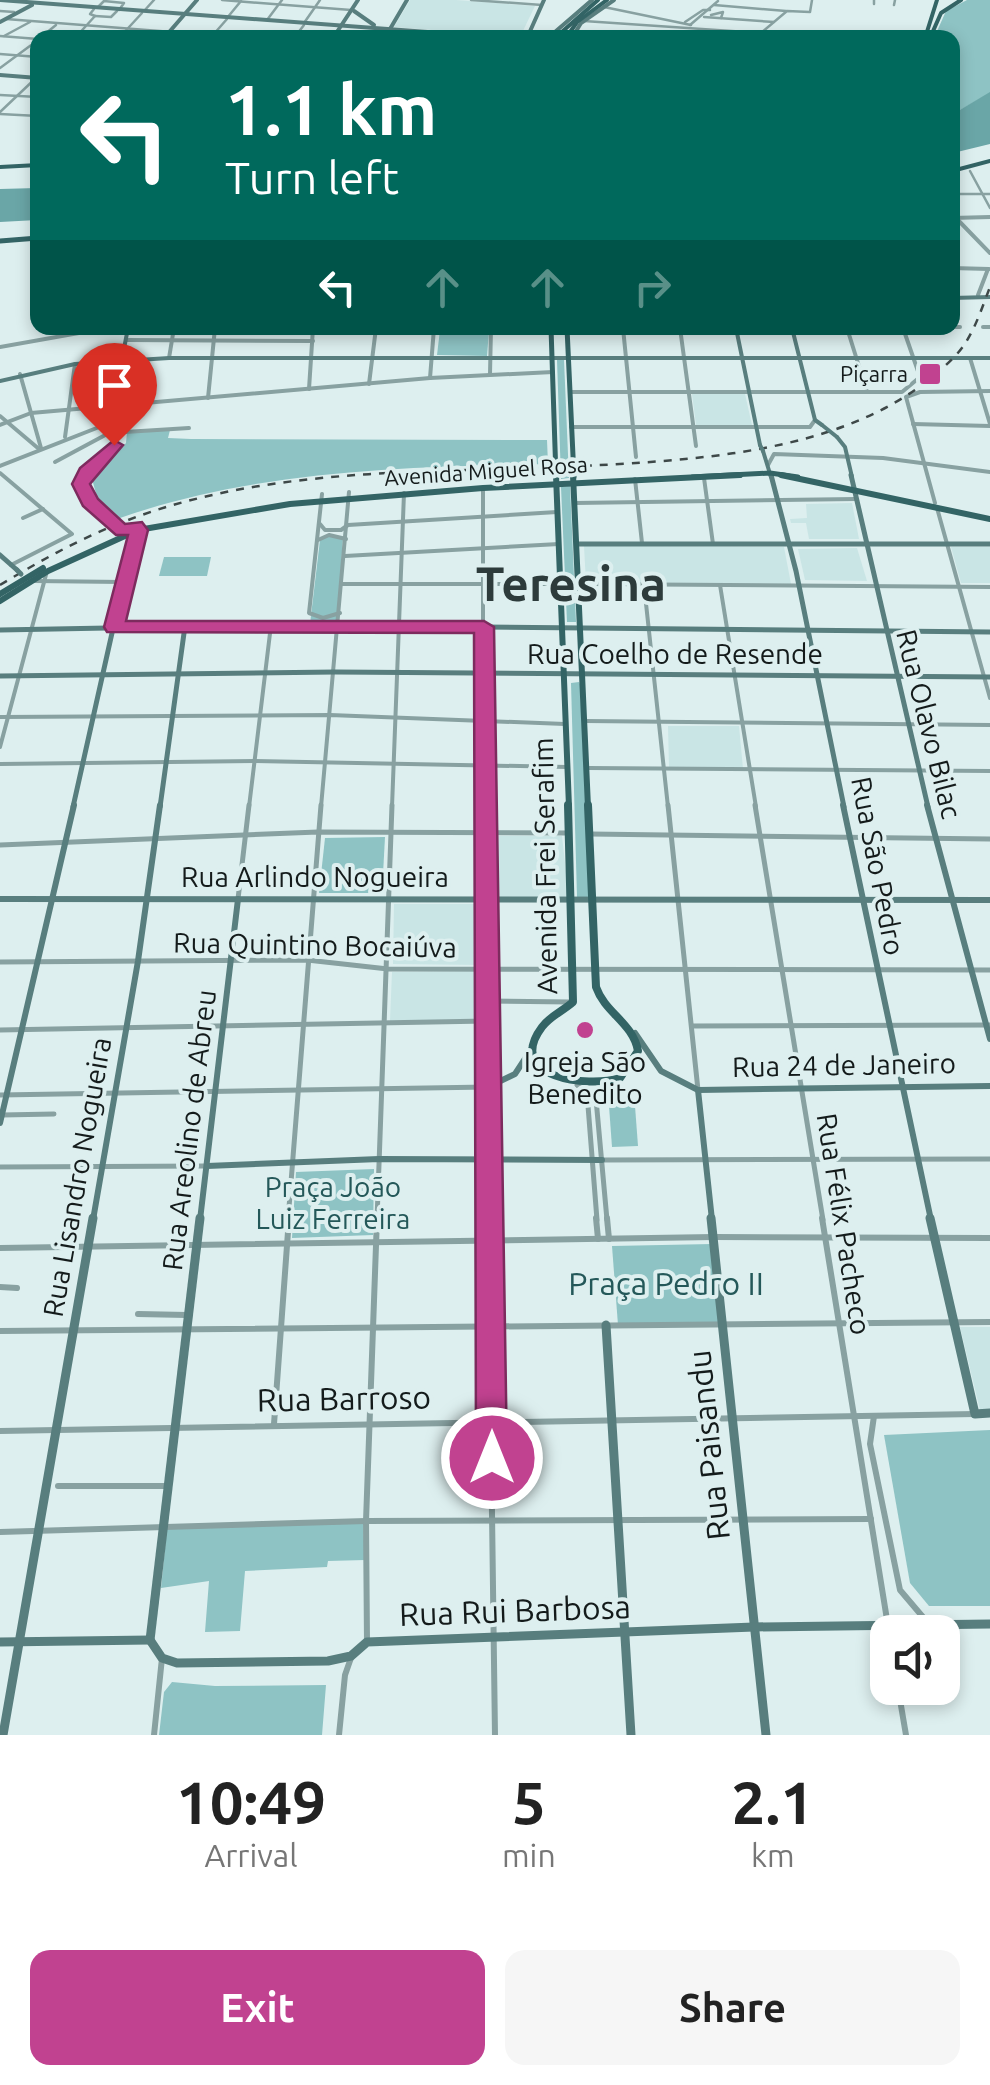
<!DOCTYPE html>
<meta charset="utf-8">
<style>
:root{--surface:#fff;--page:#f6f6f6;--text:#222;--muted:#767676;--accent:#c14290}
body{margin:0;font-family:Ubuntu,sans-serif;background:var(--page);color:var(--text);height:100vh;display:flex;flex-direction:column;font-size:38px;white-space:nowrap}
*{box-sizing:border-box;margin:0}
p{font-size:32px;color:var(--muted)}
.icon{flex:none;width:55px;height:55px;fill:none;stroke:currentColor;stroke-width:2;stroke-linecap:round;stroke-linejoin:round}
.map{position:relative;height:1735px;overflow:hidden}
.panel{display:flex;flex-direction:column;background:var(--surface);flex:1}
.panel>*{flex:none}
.hud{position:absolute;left:30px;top:30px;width:930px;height:305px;border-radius:20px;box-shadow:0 5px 15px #0003;background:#00695c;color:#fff;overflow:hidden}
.tools{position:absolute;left:870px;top:1615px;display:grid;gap:20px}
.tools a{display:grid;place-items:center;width:90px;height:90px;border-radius:20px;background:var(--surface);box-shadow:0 5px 15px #0003;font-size:50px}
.pin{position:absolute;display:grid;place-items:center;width:85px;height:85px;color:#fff;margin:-102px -42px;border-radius:50% 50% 50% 0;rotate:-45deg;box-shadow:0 0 10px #0007}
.pin .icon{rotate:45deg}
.me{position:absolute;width:110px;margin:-55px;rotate:0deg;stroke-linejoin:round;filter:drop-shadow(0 0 8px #0008)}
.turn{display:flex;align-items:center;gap:35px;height:210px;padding:0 30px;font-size:45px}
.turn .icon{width:130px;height:130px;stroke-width:2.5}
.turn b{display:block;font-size:70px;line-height:85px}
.lanes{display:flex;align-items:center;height:95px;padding:0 30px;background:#0003;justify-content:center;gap:50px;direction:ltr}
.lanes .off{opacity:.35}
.eta{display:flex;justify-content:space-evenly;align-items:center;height:170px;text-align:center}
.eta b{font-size:60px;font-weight:700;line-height:70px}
.cta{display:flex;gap:20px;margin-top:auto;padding:20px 30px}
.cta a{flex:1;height:115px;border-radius:20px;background:var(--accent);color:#fff;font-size:40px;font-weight:700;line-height:115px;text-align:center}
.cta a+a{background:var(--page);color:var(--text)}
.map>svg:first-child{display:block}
.built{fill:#c9e5e5}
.green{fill:#8ec3c4}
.water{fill:#6aa6a7}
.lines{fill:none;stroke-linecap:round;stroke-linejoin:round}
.street-far3{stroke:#88a1a1;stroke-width:2.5}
.street-far2{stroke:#88a1a1;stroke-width:4}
.street-far1{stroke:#88a1a1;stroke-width:5}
.street{stroke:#88a1a1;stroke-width:6}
.secondary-far3{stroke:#587e7e;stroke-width:4}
.secondary-far2{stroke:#587e7e;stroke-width:5}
.secondary-far1{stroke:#587e7e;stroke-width:6}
.secondary{stroke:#587e7e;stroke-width:9}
.primary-far3{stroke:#336465;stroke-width:4}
.primary-far2{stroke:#336465;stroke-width:5}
.primary-far1{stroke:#336465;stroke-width:6}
.primary{stroke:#336465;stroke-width:8}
.rail{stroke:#3e4848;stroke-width:2.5;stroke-dasharray:8 8;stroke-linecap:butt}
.street-bridge{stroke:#88a1a1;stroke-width:4}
.secondary-bridge-far1{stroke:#587e7e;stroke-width:4}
.secondary-bridge{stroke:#587e7e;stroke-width:5}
.route{fill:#c14290;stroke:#7d2b5e;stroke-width:2.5}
.poi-dot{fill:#c14290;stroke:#ddefef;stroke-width:4}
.labels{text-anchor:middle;stroke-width:8;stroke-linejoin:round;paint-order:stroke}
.far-poi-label{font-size:22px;fill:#141b1b;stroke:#ddefef;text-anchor:end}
.far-street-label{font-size:22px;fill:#141b1b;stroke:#ddefef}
.street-label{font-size:28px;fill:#141b1b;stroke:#ddefef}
.poi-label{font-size:28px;fill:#141b1b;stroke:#ddefef}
.park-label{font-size:28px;fill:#245859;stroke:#ddefef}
.near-park-label{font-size:32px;fill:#245859;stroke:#ddefef}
.near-street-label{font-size:32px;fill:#141b1b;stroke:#ddefef}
.town-label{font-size:48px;font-weight:bold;fill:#2d3b3b;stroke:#ddefef}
</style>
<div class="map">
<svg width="990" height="1735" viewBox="0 0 990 1735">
<rect width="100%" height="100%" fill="#ddefef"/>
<g class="built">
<polygon points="410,0 456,0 535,6 520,37 394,27"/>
<polygon points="692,394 745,394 752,425 696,425"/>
<polygon points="852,503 859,539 809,539 806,523 791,523 790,519 807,518 806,504"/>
<polygon points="584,546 784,547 791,584 586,583"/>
<polygon points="951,547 990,547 990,583 961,583"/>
<polygon points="857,548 867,581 805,580 798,549"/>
<polygon points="668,726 739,726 743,769 669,767"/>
<polygon points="488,836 562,836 569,899 488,898"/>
<polygon points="394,904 482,904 482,965 393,964"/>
<polygon points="481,971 482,1019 390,1021 392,972"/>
<polygon points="960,1327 990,1327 990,1410 980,1410"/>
</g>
<g class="green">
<polygon points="967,0 990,0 990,93 953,114 952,38 934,38 946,11"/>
<polygon points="440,330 489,331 487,356 437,355"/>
<polygon points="557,360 564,360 569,478 561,479"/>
<path d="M170,430L168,438L191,439L547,440L548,464C404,467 258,470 120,518L97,497L92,479L126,443L127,432Z"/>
<polygon points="570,486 576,622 567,622 561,487"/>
<polygon points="329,536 343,538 337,625 310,624 320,540"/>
<polygon points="164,557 211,557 207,576 159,576"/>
<polygon points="579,682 580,684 590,897 577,897 571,683"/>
<polygon points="385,837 382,893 319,893 325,838"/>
<polygon points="609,1106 635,1106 638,1146 612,1147"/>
<polygon points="374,1169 373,1235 292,1238 296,1172"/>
<polygon points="712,1244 720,1322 618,1325 612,1246"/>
<polygon points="990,1430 990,1606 929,1606 910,1583 884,1435"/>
<polygon points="363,1523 365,1560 328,1561 327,1567 245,1571 240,1631 205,1632 209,1581 161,1588 167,1529"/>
<polygon points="172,1682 215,1686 326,1685 322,1735 159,1735 164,1692"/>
</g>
<g class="water">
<polygon points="990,92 990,144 953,153 953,114"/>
<polygon points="37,188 37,220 0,222 0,189"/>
</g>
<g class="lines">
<g class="street-far3">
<polyline points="222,0 351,10"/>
<polyline points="471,0 542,5"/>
<polyline points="874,0 874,4"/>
<polyline points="714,5 786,11"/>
<polyline points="894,5 895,0"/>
<polyline points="98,7 104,1 124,3 119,10"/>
<polyline points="604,7 691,25"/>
<polyline points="94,9 90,14 95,16"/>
<polyline points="0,11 14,12"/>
<polyline points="144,11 154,0"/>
<polyline points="711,15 723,12 721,18"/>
<polyline points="95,16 111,17 117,11"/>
<polyline points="704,17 774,22"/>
<polyline points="227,18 241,1"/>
<polyline points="6,19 249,38"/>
<polyline points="267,20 282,0"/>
<polyline points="584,21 761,33"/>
<polyline points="685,22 703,10 710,10"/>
<polyline points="304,23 320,0"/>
<polyline points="690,25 718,1"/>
<polyline points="574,33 635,38"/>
<polyline points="213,35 227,19"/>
<polyline points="0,36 38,39"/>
<polyline points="4,36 30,22"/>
<polyline points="40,38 56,25"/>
<polyline points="75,38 95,16"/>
<polyline points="119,38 142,13"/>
<polyline points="294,38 304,25"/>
<polyline points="755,38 787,11 810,12 812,0"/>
<polyline points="0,54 38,57"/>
<polyline points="0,68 38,40"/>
<polyline points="0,95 38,97"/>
<polyline points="0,112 38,76"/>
<polyline points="0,114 38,116"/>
<polyline points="970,171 990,208"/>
<polyline points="952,194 990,194"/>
</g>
<g class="street-far2">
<polyline points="952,218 990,217"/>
<polyline points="956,218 990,253"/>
<polyline points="952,268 989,269"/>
<polyline points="978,295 988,269"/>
<polyline points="952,327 960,327"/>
<polyline points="983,327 990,327"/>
<polyline points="623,328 636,457"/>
<polyline points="680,328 696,446"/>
<polyline points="797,328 820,328"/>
<polyline points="847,328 867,392"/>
<polyline points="126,340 313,341"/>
<polyline points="0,347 107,328"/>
<polyline points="169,358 174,328"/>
<polyline points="970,358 990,424"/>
<polyline points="20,374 41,448"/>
<polyline points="490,374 491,328"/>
<polyline points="430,378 434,328"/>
<polyline points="369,384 376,328"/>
<polyline points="309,389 313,328"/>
<polyline points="570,392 902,392 920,377 903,328"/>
<polyline points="208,398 215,328"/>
<polyline points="0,416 39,449"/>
<polyline points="913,424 990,426"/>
<polyline points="0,425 31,413 430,378 553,372"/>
<polyline points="571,427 810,427 815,420"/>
<polyline points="65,437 75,364"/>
<polyline points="55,462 109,433 189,428"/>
<polyline points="768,465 774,454 883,458 990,472"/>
<polyline points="0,466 112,422"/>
<polyline points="0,473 72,534 11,565"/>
<polyline points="704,478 713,544"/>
<polyline points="635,479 642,543"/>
<polyline points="322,494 309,613 323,618 340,613"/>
<polyline points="575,503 856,499"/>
<polyline points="935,503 906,397 920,392 990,391"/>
<polyline points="937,508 990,698"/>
<polyline points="23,518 43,509"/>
<polyline points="112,521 90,502 81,483 113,446 117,431"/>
<polyline points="320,524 325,530 341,530 348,525 557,512"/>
<polyline points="318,540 329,535 346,539"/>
<polyline points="345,556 559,544"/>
<polyline points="34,581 123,582"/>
<polyline points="342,584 561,584"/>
<polyline points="580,584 990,587"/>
<polyline points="644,585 668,807"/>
<polyline points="720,585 756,807"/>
<polyline points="0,717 330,715 565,724"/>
<polyline points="585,721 990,725"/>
<polyline points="0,747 47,571"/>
<polyline points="0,764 255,761 567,767"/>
<polyline points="588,768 990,771"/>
<polyline points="249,807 271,625"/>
<polyline points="321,807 349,492"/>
<polyline points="392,807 404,493"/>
<polyline points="483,807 483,488"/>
</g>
<g class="street-far1">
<polyline points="483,805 488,1220"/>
<polyline points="668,805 698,1090"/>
<polyline points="755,805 823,1220"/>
<polyline points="590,834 990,839"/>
<polyline points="0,845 318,832 569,833"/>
<polyline points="238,899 249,805"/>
<polyline points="0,962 307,960 388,969 990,970"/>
<polyline points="486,1001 570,1002"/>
<polyline points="692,1026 990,1025"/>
<polyline points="0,1030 487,1021"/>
<polyline points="577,1085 587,1093 597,1220"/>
<polyline points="606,1085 598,1090 596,1099 607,1220"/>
<polyline points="0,1095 488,1087"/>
<polyline points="2,1115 54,1114"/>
<polyline points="602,1160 990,1159"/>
<polyline points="0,1167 207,1166"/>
<polyline points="288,1220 321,805"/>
<polyline points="377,1220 392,805"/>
</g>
<g class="street">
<polyline points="488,1218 495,1735"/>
<polyline points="596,1218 598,1239"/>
<polyline points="607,1218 609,1239"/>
<polyline points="822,1218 889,1632"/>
<polyline points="0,1248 714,1237 990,1238"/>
<polyline points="0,1287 17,1288"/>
<polyline points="138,1314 187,1315"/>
<polyline points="0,1331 990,1322"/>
<polyline points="874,1416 870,1444 900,1590 928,1623"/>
<polyline points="274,1424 289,1218"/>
<polyline points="0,1431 975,1414"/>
<polyline points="58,1486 167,1486"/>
<polyline points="0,1532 366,1521 871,1519"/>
<polyline points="367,1642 366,1521 377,1218"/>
<polyline points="898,1688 906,1735"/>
<polyline points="154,1735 162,1658"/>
<polyline points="339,1735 345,1675 352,1655"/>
</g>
<g class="secondary-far3">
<polyline points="0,0 508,38"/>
<polyline points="354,11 374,25"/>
<polyline points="0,22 32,5"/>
<polyline points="390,29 407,0"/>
<polyline points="164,38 197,0"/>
<polyline points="333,38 358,0"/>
<polyline points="527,38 544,0"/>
<polyline points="548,38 592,0"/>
<polyline points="572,38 581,23 614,0"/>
<polyline points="912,38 926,36"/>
<polyline points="0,75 38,78"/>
<polyline points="952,298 990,297"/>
<polyline points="736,328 760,445"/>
<polyline points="792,328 815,420 822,425"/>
<polyline points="0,381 75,364 169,358 990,358"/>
<polyline points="117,431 115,395 128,328"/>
<polyline points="837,437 845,447 852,477"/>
<polyline points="763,451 771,477"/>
</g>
<g class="secondary-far2">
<polyline points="771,475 796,571 844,807"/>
<polyline points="851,475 928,807"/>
<polyline points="577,544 990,544"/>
<polyline points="0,555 17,570"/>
<polyline points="0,630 271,625 990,632"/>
<polyline points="0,676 335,672 990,677"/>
<polyline points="73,807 136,526"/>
<polyline points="160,807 185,626"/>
</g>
<g class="secondary-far1">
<polyline points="843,805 931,1220"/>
<polyline points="927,805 990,1039"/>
<polyline points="0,899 990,900"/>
<polyline points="635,1033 661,1071 698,1090 990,1086"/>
<polyline points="488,1087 515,1074 532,1048"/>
<polyline points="698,1090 712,1220"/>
<polyline points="0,1123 74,805"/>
<polyline points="207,1166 379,1159 602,1160"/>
<polyline points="93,1220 138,961 160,805"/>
<polyline points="200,1220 238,899"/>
</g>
<g class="secondary">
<polyline points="711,1218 766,1735"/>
<polyline points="930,1218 975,1414 990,1413"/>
<polyline points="606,1325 631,1735"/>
<polyline points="150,1640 162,1658 177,1663 328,1661 351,1656 367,1642 754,1627 990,1624"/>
<polyline points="150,1640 200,1218"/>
<polyline points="0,1642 150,1640"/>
<polyline points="3,1735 93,1218"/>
</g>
<g class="primary-far3">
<polyline points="555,38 598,0"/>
<polyline points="566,38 577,22 607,0"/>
<polyline points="925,38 937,0"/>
<polyline points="930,38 941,13 961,0"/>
<polyline points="0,167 38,165"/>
<polyline points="952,171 990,161"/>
</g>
<g class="primary-far2">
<polyline points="0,241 38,238"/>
<polyline points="551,328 556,477"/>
<polyline points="567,328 574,477"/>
<polyline points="692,477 770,473 798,477"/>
</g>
<g class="primary-far1">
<polyline points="556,475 569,807"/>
<polyline points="573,475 588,807"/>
<polyline points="781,475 990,519"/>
<polyline points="0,594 43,568"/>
<polyline points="0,601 48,571 138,530 290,504 483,488 740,475"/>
</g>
<path class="primary" d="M568,805L573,1002C563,1011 550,1016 542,1027C504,1078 588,1088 620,1078L638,1051C633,1023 605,1013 596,987L588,805"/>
<g class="rail">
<path d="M584,466C709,459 864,452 956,355C973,337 981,310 990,287"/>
<path d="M0,585C40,561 79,539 123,522C255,470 407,472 547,468"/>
</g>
<polyline class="street-bridge" points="112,521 120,530"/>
<g class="secondary-bridge-far1">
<polyline points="822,425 837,437"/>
<polyline points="760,445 763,451"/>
</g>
<polyline class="secondary-bridge" points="17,570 21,574"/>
</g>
<polygon class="route" points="114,440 123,445 90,484 98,499 125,524 142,522 148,530 126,621 484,621 494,627 507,1458 502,1469 492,1473 481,1469 476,1458 474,633 107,632 104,627 128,535 116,535 83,506 72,484 80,468"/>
<g class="poi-dot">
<rect x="918" y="362" width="24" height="24" rx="5"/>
<circle cx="585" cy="1030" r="10"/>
</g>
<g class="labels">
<g class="far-poi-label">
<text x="908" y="382">Piçarra</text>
</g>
<g class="far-street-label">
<text transform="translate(486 471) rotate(-4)" y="8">Avenida Miguel Rosa</text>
</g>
<g class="street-label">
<text x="675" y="664">Rua Coelho de Resende</text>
<text transform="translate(929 724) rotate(76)" y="10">Rua Olavo Bilac</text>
<text transform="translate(545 866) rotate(-91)" y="10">Avenida Frei Serafim</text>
<text transform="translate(878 866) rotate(79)" y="10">Rua São Pedro</text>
<text x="315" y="887">Rua Arlindo Nogueira</text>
<text transform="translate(315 945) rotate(1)" y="10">Rua Quintino Bocaiúva</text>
<text transform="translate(844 1065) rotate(-1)" y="10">Rua 24 de Janeiro</text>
<text transform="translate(189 1130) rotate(-83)" y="10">Rua Areolino de Abreu</text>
<text transform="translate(77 1177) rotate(-80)" y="10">Rua Lisandro Nogueira</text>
<text transform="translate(844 1224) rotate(81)" y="10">Rua Félix Pacheco</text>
</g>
<g class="poi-label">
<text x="585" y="1072">Igreja São<tspan x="585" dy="32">Benedito</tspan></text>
</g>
<g class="park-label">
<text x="333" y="1197">Praça João<tspan x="333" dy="32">Luiz Ferreira</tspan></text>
</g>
<g class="near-park-label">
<text x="666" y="1295">Praça Pedro II</text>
</g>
<g class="near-street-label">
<text transform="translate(344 1399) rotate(-1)" y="11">Rua Barroso</text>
<text transform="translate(709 1445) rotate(-96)" y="11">Rua Paisandu</text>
<text transform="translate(515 1611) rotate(-2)" y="11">Rua Rui Barbosa</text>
</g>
<g class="town-label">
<text x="571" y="601">Teresina</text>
</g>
</g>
</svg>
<div class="tools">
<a><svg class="icon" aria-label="sound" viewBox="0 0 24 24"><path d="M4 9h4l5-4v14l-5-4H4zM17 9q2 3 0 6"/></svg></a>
</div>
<div class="pin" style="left:114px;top:445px;background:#d93025"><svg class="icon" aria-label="arrive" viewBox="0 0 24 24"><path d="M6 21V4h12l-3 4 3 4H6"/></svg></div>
<svg class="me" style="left:492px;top:1458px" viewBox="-20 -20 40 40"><circle r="17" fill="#c14290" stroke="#fff" stroke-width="3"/><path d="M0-11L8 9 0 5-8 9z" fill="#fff"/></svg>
<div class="hud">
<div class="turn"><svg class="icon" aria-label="left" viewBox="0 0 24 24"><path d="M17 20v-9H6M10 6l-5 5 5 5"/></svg><div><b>1.1 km</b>Turn left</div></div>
<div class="lanes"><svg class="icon" aria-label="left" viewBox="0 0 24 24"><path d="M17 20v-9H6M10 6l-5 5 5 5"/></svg><svg class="icon off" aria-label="ahead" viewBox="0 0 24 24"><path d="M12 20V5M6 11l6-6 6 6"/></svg><svg class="icon off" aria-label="ahead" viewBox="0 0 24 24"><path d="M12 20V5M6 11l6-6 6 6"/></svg><svg class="icon off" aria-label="right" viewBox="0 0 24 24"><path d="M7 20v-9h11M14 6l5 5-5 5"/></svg></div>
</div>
</div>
<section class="panel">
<div class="eta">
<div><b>10:49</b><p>Arrival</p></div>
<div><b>5</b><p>min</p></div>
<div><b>2.1</b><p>km</p></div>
</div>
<div class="cta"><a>Exit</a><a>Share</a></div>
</section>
